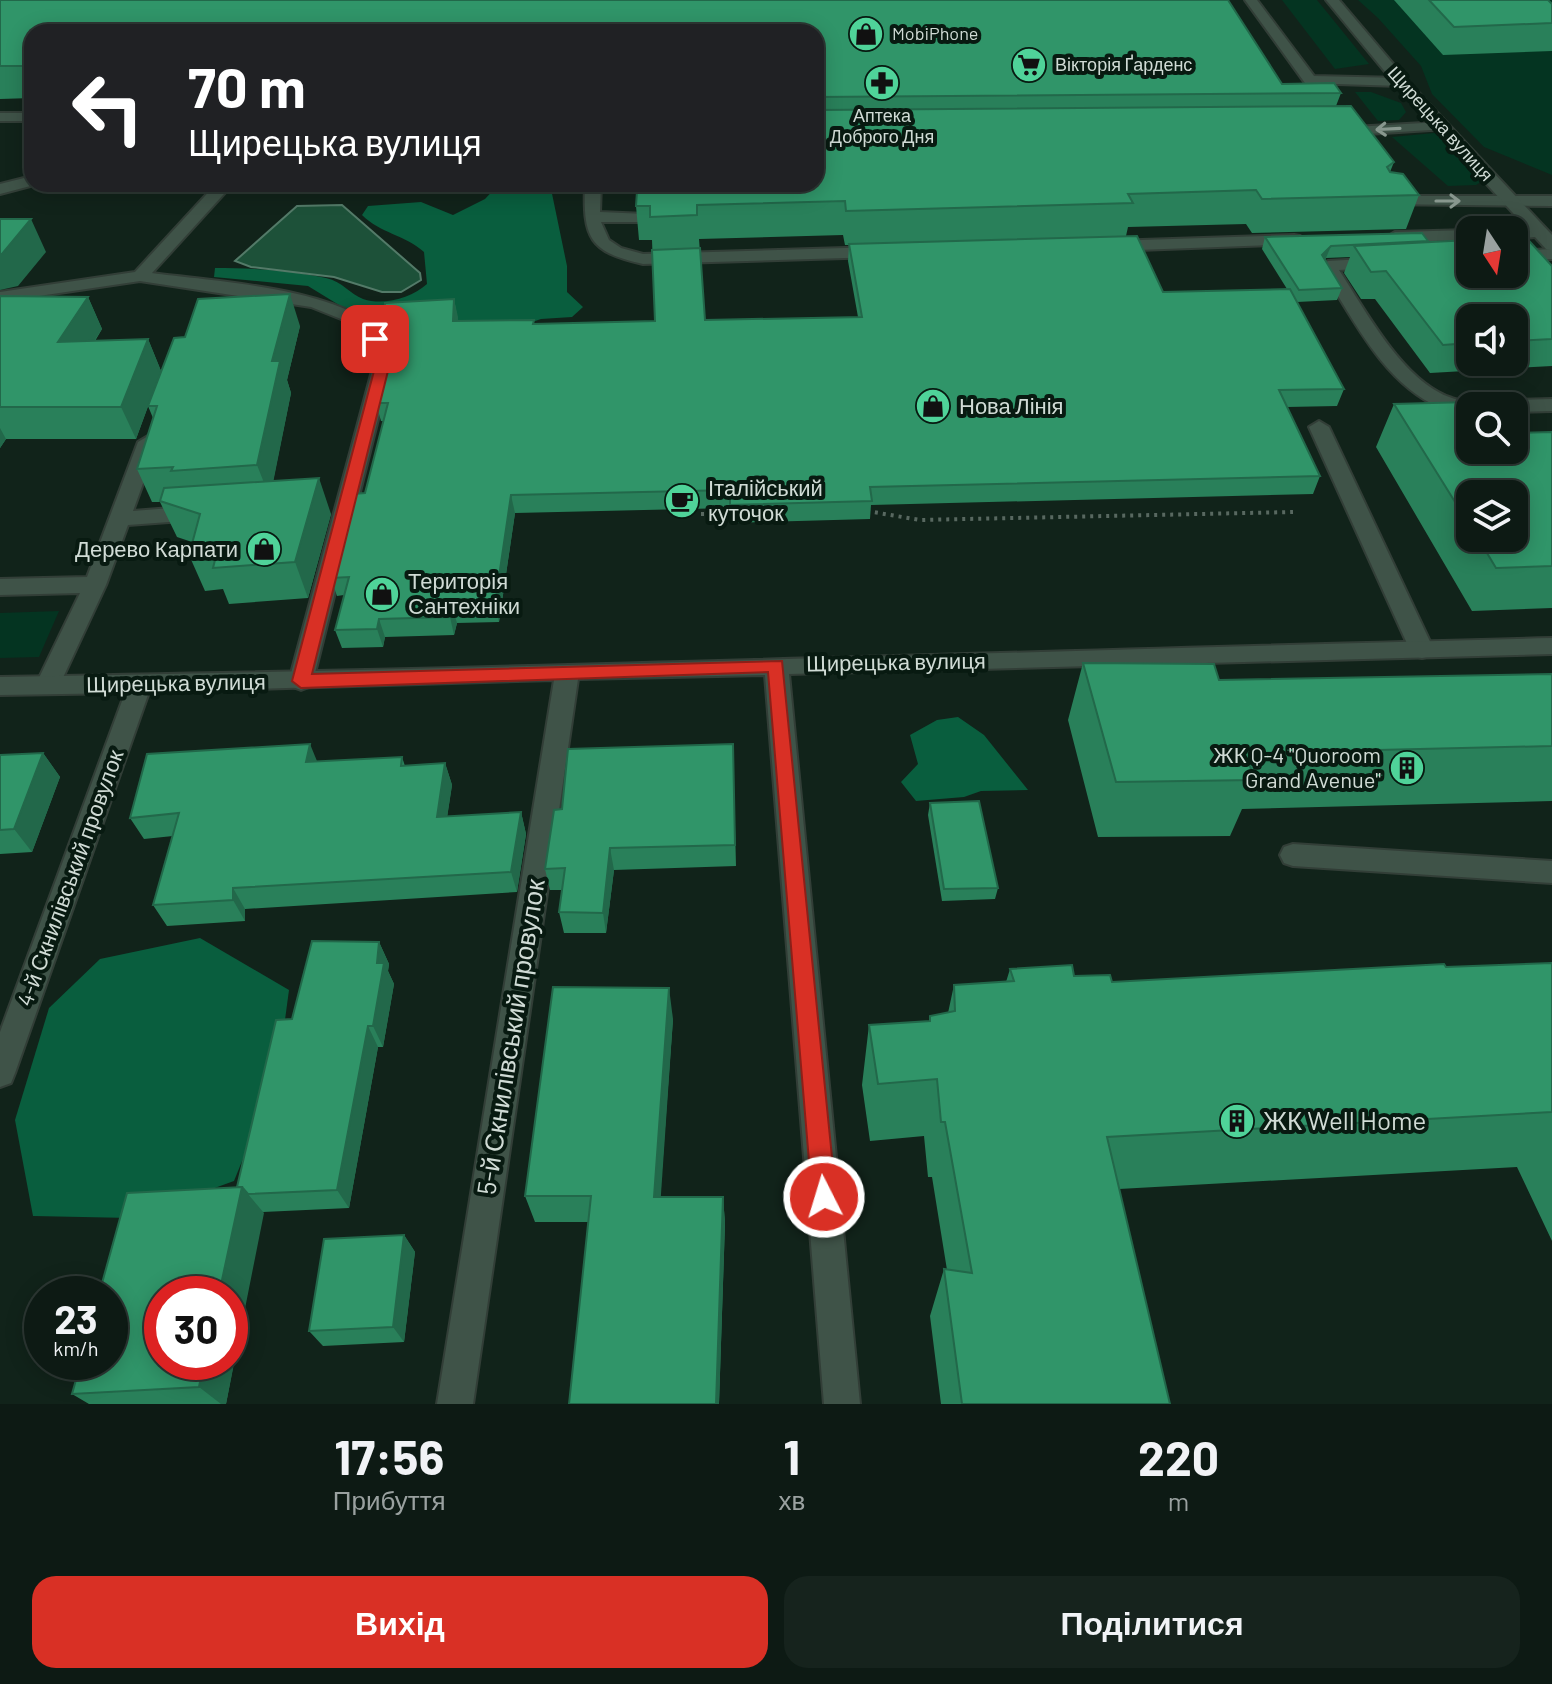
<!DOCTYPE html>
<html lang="uk">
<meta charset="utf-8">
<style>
:root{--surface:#0d1a14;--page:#16231d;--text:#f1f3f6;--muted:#9aa1a0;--line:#2d3834;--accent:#d93025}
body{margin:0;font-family:Barlow,sans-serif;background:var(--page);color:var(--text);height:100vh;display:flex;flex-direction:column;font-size:30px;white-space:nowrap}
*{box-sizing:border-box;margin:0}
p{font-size:26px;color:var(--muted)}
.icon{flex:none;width:44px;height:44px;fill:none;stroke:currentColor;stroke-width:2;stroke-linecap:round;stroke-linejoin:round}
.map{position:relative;height:1404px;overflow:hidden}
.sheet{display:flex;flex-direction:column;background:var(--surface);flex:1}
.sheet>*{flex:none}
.banner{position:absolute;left:24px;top:24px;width:800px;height:168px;border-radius:24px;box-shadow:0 4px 20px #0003,0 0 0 2px var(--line);background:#202124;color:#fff;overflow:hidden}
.needle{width:52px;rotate:168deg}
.tools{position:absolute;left:1456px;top:216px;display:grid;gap:16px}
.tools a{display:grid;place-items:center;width:72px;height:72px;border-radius:16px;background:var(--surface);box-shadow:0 4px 20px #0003,0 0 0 2px var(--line);font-size:40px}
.speed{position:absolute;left:24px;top:1276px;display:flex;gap:16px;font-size:40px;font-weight:700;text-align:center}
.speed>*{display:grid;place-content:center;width:104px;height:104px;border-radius:50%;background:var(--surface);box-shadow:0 4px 20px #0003,0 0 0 2px var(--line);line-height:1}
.speed small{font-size:20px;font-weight:400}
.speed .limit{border:12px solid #d22;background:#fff;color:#111}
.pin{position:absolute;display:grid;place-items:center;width:68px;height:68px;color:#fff;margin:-34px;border-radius:16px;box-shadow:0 4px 12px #0006}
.me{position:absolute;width:88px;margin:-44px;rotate:355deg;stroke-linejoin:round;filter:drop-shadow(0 0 6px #0008)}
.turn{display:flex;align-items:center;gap:28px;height:168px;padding:0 32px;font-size:36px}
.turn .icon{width:104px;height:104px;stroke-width:2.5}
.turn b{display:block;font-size:56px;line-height:68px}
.eta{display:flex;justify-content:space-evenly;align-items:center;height:136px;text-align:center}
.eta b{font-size:48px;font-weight:700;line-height:56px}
.primary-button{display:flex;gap:16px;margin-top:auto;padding:16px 32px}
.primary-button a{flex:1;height:92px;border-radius:24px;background:var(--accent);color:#fff;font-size:32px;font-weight:700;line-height:92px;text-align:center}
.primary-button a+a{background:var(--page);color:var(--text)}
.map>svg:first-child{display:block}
.green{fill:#043421}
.forest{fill:#095e3e}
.water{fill:#1d5139;stroke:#537a68;stroke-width:2}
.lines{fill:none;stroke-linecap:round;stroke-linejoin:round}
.service-casing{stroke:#323e37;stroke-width:4}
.minor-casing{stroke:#323e37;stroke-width:4}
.path{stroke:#586860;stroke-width:4;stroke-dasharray:3 5;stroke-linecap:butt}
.service{fill:#3f5348;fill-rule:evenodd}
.minor{fill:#3f5348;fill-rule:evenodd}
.wall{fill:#29805a;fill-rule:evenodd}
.shaded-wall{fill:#22684a}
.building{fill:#309569;stroke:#22684a;stroke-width:2}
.oneway{stroke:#88978e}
.route{fill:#d93025;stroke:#8d1f18;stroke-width:2}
.labels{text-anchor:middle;stroke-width:8;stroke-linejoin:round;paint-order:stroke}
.far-poi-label{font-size:18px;fill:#d0dbd5;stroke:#081a11;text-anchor:start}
.far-street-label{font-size:18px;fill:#d0dbd5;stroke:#081a11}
.poi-label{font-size:22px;fill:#d0dbd5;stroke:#081a11;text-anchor:start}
.street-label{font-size:22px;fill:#d0dbd5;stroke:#081a11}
.near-street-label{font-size:26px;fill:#d0dbd5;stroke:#081a11}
.near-poi-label{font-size:26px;fill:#d0dbd5;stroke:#081a11;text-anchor:start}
</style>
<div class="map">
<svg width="1552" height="1404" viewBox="0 0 1552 1404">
<rect width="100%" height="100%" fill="#11231a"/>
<g class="green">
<polygon points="1282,0 1317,0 1369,64 1335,69"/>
<polygon points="1358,0 1552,0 1552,175 1484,147 1432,94 1421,66 1378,18"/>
<polygon points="1355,92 1371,92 1401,103 1406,112 1399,120 1378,121"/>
<polygon points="1434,133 1448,139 1484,180 1476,185 1448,186 1392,137"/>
<polygon points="59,611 39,657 0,658 0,613"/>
</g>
<g class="forest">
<path d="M499,184H550L567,266V292L583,307L572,317L541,319L515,328L417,337L383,332L308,286L214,277L215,268C251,268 291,270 326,278C343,282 350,294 363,299C384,306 411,298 427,284L424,252C405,235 380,233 362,215L368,206L421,202L453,215L485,199Z"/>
<polygon points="958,717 984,735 1028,790 981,791 964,797 916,801 901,782 918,764 910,735 937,720"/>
<polygon points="200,938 289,990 278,1072 234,1181 131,1218 33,1216 15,1120 49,1008 100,959"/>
</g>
<polygon class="water" points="342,205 420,273 421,280 401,292 382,292 334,277 251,267 235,261 297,206"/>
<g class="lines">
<g class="service-casing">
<g id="service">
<polygon points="1245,0 1257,0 1314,76 1401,78 1408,82 1401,86 1305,83"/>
<rect x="0" y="113" width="32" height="8"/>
<polygon points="1441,122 1448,126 1446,129 1336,136 1329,132 1336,128"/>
<polygon points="32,176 32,184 38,184 0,194 0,184"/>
<path d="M216,184H233L152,273C208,281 354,288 383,338C388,346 389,358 391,367L313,681L309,687L301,690L293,687L289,681L373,367L366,341L346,321L311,307L140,281L12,300L6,308L0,309V292L135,272Z"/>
<path d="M585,184H601L600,212L646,214V220L640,222H601L609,240L621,248L643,254L878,247L886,252L878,257L643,264C589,252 583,238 585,184Z"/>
<polygon points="1386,196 1552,196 1552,206 1380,204 1378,201"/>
<polygon points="1540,228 1546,230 1548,233 1546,236 1514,239 1514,230 1510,230"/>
<polygon points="1470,230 1470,240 1395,242 1387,237 1395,232"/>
<polygon points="1294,235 1300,236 1302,240 1300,244 1111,251 1103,246 1111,241"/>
<polygon points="1552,249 1552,259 1514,261 1514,251"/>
<path d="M1381,258L1387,259L1389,263L1387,267L1339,270C1366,311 1403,382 1452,398C1460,401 1469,401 1477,403L1479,406H1470V413C1460,411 1449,411 1439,407C1383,383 1351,315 1320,266L1328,261Z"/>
<polygon points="1552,399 1552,411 1514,412 1514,406 1503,406 1513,400"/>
<polygon points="1319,421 1329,427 1434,650 1430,656 1422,658 1414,656 1410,650 1309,427"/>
<polygon points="148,436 158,442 133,511 196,506 206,513 196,520 128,525 106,585 60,684 56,690 48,693 40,690 36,684 80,593 0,595 0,579 87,577 138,442"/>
<polygon points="1293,844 1552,861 1552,883 1293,866 1284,863 1280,855 1284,847"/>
</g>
</g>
<g class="minor-casing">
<g id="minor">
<polygon points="1326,0 1339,0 1406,79 1552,235 1552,250 1546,249 1396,85"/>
<path d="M1552,638V654L789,674L860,1404H824L765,675L578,679L473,1404H437L554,680L149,692L15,1073L11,1083L0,1087V1032L125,693L0,695V677C518,669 1034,651 1552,638Z"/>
</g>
</g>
<g class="path">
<polyline points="867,511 920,520 1293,512"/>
<polyline points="701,514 737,514"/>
</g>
<use href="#service" class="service"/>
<use href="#minor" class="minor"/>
</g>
<g class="wall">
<path d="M0,0H1228L1282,84L1334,83L1341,93L1336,106H1351L1394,162L1390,172L1403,174L1419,195L1406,229L1252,233L1246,224L1128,227L1126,236H1137L1163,292L1287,289L1262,249L1265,237L1422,233L1428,241L1427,242L1470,240V274H1514V233H1522L1552,266V366L1430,373L1375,299H1361L1344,273L1350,257L1326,258L1325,260L1342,288L1337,300L1297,302L1344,389L1337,406L1287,407L1320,476L1313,494L871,505L870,519L731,523L730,508L515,513L499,622L457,623L454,635L385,637L383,647L342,648L335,630L344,595L337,596L331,578L352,494L365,493L384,421H381L376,403L389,350L383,322L385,303L454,299L458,321L534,320V324L655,321L652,240H639L636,206L637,191L639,190L638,184H816V32H32V98L0,99ZM843,235L845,245H849L848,261L858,317L705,320L699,239ZM1470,318H1514V362H1470Z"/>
<polygon points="1394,0 1548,0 1552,4 1552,51 1443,55"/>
<polygon points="0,296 88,297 102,329 95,341 148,339 161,371 136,439 6,439 0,448"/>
<polygon points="300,326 287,380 291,393 273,481 331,514 308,598 229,604 223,589 205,591 189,555 192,542 177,537 160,502 152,502 137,469 153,418 148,406 185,337"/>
<path d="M1394,404L1470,450L1552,432V608L1472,611L1376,447ZM1470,494L1514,538H1470Z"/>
<polygon points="1083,663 1219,680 1552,674 1552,801 1242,809 1230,836 1098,837 1068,720"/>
<polygon points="733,744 736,866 614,870 606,933 564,933 559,912 562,890 550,890 545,869 562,809"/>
<polygon points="43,753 60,777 32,852 0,854 0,755"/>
<polygon points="402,757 405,766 445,763 452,785 447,817 521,812 526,834 517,892 245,909 245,921 167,926 153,905 173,836 144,839 130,818 317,762"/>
<polygon points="930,803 998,888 995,899 942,901 928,815"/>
<polygon points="379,942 389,964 388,971 394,984 383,1047 378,1047 349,1208 263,1212 226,1404 89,1404 72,1394 237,1187 292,1019"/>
<polygon points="1552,963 1552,1241 1517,1167 1119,1189 1170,1404 941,1404 930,1316 944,1269 947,1270 932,1177 928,1177 924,1136 870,1141 862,1085 869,1025 929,1021 930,1016 948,1013 954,985 1006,982 1010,969 1112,982"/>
<polygon points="673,1019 660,1197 723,1197 725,1223 719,1404 569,1404 588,1222 535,1222 525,1196"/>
<polygon points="404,1235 415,1252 404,1342 323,1346 309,1331"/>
</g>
<g class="shaded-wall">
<polygon points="31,219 46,252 18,286 0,290 0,254"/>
<polygon points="1331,246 1326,258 1317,268 1322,255"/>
<polygon points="290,294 300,326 287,380 291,393 270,498 257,465 272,361"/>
<polygon points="88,297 102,329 73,374 58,342"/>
<polygon points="454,299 458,317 457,338 453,321"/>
<polygon points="148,339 161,371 136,439 121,407"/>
<polygon points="0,428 6,439 0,448"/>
<polygon points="319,478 331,514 308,598 295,562"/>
<polygon points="511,495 515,513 499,622 495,604"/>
<polygon points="452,606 457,623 454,635 450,617"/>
<polygon points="379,619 385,637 383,647 377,629"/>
<polygon points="310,744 319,766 306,762"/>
<polygon points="43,753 60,777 32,852 14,829"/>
<polygon points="445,763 452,785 444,838 437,817"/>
<polygon points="521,812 526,834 517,892 511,872"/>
<polygon points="610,848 614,870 606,933 603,913"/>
<polygon points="233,888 245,909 245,921 233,900"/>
<polygon points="379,942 389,964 388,971 394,984 383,1047 373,1026 377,963"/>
<polygon points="669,988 673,1019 659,1223 654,1197"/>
<polygon points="368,1026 378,1047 349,1208 337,1190"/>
<polygon points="242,1187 264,1213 226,1404 221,1404 199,1387 204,1362 230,1362 230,1294 219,1294"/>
<polygon points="723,1197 725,1223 719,1404 716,1404"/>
<polygon points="404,1235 415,1252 404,1342 393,1327"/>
</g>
<g class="building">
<polygon points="0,0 1228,0 1282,84 1334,83 1341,93 816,97 816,32 32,32 32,66 0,66"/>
<polygon points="1429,0 1548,0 1552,4 1552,23 1454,27"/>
<polygon points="1351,106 1394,162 1387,167 1390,172 1403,174 1419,195 1262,199 1256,190 1128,194 1133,203 846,211 845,201 697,205 697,215 650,217 650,206 636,206 637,191 646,186 646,184 816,184 816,110"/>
<polygon points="0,219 31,219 2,254 0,254"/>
<polygon points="1422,233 1428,241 1331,246 1322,255 1342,288 1299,290 1265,237"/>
<polygon points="1514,233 1522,233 1552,266 1552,339 1514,341 1514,318 1470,318 1470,343 1443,345 1386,271 1371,272 1354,246 1470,240 1470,274 1514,274"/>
<polygon points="1137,236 1163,292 1290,289 1344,389 1279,390 1320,476 870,487 872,501 730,505 730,490 511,495 495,604 452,606 450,617 379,619 377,629 335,630 349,577 331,578 352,494 365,493 388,403 376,403 389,350 383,322 385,303 454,299 453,321 534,320 533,324 655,321 652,250 700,248 705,320 862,317 849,244"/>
<polygon points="290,294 272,361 280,361 257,465 171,471 173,467 137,469 157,406 148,406 174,338 185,337 198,299"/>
<polygon points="0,296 88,297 58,342 148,339 121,407 0,407"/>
<polygon points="1470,402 1473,406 1470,406 1470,450 1514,450 1514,433 1552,432 1552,566 1496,568 1478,538 1514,538 1514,494 1470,494 1470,526 1394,404"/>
<polygon points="319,478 295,562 213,568 217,552 189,555 200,514 160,501 164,488"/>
<polygon points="1083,663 1214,664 1219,680 1552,674 1552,746 1245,753 1255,780 1116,782"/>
<polygon points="310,744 306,762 402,757 401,766 445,763 437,817 521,812 511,872 233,888 233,900 153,905 179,813 130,818 147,754"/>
<polygon points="733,744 735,845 610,848 603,913 559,912 565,868 545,869 554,810 562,809 568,749"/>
<polygon points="43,753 14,829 0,830 0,755"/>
<polygon points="979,801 998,888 944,889 930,803"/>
<polygon points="312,941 379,942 377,963 384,963 373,1026 368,1026 337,1190 248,1194 242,1187 237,1187 276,1020 292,1019"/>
<polygon points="1552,963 1552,1112 1107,1137 1170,1404 962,1404 944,1269 972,1273 945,1122 941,1122 937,1079 878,1084 869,1025 930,1021 930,1016 955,1011 954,985 1014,981 1010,969 1072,965 1074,976 1110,975 1112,982 1444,964 1446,967"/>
<polygon points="553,987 669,988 654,1197 723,1197 716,1404 569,1404 591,1196 525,1196"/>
<polygon points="242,1187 219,1294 162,1294 162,1362 204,1362 199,1387 72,1394 81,1362 110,1362 110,1294 99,1294 127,1193"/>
<polygon points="404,1235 393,1327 309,1331 324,1239"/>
</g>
<defs><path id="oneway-shaft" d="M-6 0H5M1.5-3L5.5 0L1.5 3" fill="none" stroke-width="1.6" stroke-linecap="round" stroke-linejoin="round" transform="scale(2)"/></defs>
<g class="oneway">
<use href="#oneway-shaft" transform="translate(1388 129) rotate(177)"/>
<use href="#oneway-shaft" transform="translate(1448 201)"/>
</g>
<polygon class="route" points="375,335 382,339 389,367 312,674 782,661 836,1197 833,1206 824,1209 816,1206 812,1197 768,672 301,688 292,681 375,367 368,339"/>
<defs>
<g id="shop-disc" transform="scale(1.8)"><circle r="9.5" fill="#4fd399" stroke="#081a11"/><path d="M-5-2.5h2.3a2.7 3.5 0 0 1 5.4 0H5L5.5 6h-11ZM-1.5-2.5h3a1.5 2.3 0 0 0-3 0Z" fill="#111"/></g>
<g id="supermarket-disc" transform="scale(1.8)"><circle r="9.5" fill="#4fd399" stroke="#081a11"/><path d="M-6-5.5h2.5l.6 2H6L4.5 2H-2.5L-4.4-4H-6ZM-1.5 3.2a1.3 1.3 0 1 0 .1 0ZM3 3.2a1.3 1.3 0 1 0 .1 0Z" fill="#111"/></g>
<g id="pharmacy-disc" transform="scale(1.8)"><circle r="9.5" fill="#4fd399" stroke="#081a11"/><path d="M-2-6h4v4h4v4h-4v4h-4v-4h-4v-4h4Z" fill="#111"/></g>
<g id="cafe-disc" transform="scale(1.8)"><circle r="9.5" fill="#4fd399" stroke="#081a11"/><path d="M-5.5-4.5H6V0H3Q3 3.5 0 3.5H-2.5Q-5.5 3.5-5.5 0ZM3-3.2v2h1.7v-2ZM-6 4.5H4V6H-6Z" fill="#111"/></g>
<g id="building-disc" transform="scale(1.8)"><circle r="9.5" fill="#4fd399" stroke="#081a11"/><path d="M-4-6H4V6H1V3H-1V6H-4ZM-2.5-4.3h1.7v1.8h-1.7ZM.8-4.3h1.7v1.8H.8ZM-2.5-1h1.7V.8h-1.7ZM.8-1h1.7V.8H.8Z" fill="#111"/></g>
</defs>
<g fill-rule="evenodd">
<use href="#shop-disc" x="866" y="34"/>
<use href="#supermarket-disc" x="1029" y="65"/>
<use href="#pharmacy-disc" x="882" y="83"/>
<use href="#shop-disc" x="933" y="406"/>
<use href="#cafe-disc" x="682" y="501"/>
<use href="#shop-disc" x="264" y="549"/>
<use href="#shop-disc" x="382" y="594"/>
<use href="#building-disc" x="1407" y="768"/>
<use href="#building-disc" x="1237" y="1121"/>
</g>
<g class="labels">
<g class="far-poi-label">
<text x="892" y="40">MobiPhone</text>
<text x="1055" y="71">Вікторія Ґарденс</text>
<text x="882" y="122" text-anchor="middle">Аптека<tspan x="882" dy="21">Доброго Дня</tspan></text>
</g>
<g class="far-street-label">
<text transform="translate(1440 124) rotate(48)" y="6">Щирецька вулиця</text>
</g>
<g class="poi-label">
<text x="959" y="414">Нова Лінія</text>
<text x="708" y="496">Італійський<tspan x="708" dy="25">куточок</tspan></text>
<text x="238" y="557" text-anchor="end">Дерево Карпати</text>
<text x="408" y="589">Територія<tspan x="408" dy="25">Сантехніки</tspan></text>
<text x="1381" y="763" text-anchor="end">ЖК Q-4 "Quoroom<tspan x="1381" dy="25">Grand Avenue"</tspan></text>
</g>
<g class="street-label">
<text transform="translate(896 662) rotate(-1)" y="8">Щирецька вулиця</text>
<text transform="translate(176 683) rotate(-1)" y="8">Щирецька вулиця</text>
<text transform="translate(70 878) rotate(-70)" y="8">4-й Скнилівський провулок</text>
</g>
<g class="near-street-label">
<text transform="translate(511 1037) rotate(-81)" y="9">5-й Скнилівський провулок</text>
</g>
<g class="near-poi-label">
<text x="1263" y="1130">ЖК Well Home</text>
</g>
</g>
</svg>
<div class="tools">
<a><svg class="needle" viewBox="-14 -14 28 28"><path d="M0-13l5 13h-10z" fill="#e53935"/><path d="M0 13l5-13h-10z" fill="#9aa1a0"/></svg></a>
<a><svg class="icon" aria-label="sound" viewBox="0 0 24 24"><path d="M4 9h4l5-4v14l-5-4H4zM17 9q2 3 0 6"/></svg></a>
<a><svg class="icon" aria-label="search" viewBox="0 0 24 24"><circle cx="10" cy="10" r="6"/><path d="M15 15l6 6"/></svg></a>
<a><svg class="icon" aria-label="layers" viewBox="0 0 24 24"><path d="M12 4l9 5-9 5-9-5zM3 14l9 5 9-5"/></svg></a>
</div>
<div class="speed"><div>23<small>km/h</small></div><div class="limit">30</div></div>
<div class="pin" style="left:375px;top:339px;background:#d93025"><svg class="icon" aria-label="arrive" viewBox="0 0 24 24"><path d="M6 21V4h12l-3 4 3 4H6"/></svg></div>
<svg class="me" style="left:824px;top:1197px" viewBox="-20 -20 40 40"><circle r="17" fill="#d93025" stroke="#fff" stroke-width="3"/><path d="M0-11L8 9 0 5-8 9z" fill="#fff"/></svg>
<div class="banner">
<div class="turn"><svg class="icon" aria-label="left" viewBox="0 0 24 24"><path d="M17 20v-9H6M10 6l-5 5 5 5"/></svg><div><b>70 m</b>Щирецька вулиця</div></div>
</div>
</div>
<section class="sheet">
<div class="eta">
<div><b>17:56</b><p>Прибуття</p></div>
<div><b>1</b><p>хв</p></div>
<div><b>220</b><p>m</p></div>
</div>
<div class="primary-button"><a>Вихід</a><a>Поділитися</a></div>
</section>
